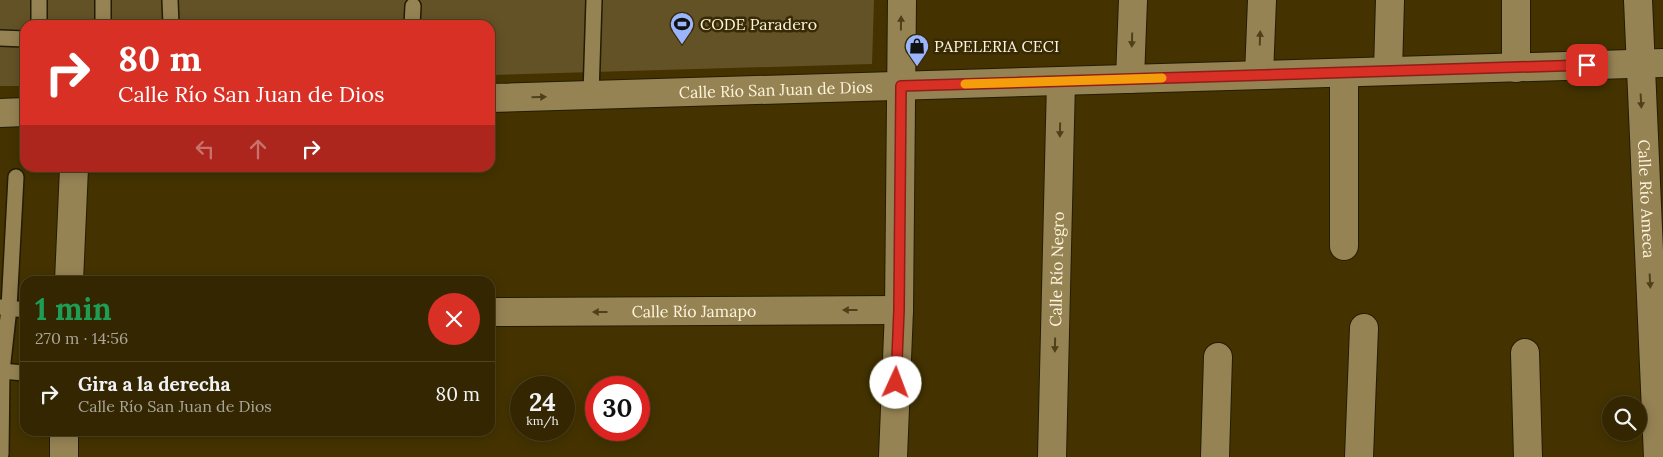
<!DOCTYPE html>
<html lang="es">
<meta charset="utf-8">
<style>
:root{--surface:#332600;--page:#3b2e0a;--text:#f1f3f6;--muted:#a9a599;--line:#4e4322}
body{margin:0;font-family:Lora,serif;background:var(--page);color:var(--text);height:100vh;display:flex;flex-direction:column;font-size:19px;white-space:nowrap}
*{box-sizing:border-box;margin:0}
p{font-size:16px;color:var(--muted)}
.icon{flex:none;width:28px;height:28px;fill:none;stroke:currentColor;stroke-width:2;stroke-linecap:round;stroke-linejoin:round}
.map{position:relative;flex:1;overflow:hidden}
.drawer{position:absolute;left:20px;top:276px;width:475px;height:160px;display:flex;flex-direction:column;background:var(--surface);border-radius:15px;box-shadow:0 2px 12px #0003,0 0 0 1px var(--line)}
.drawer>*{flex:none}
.hud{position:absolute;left:20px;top:20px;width:475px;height:152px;border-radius:15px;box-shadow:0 2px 12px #0003,0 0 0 1px var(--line);background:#d93025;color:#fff;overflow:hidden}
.tools{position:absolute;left:1602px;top:396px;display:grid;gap:10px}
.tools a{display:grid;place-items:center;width:45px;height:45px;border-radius:50%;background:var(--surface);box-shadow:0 2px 12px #0003,0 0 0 1px var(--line);font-size:25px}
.speed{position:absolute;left:510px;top:376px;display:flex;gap:10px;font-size:25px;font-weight:700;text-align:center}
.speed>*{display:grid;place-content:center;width:65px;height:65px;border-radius:50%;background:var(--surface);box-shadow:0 2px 12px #0003,0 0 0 1px var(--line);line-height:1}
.speed small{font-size:12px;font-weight:400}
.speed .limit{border:8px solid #d22;background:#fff;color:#111}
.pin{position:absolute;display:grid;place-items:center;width:42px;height:42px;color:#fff;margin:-21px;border-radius:10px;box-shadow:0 2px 8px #0006}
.me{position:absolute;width:55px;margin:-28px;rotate:2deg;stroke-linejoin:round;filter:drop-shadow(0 0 4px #0008)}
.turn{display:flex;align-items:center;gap:18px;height:105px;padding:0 15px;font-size:22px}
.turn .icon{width:65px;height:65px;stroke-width:2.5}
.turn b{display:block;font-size:35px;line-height:42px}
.lanes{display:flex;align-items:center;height:48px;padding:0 15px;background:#0003;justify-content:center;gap:25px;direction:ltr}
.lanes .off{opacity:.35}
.round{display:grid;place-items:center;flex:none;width:52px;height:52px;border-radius:26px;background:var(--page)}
.overview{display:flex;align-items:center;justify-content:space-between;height:85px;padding:0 15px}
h1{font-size:30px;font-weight:700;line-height:38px;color:#1e9e55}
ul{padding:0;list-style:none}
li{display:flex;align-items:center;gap:15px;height:65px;padding:0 15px;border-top:1px solid var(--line)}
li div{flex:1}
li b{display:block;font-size:19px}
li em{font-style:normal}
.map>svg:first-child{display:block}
.green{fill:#635226}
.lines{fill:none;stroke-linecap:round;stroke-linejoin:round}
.service-casing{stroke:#251c04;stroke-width:18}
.minor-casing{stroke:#251c04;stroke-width:30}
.service{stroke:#968354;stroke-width:15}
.minor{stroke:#968354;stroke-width:28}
.oneway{fill:#4f4019}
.route-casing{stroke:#8d1f18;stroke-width:12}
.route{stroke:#d93025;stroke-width:9}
.slow{stroke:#f59e0b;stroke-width:9}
.labels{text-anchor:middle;stroke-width:5;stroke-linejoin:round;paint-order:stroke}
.poi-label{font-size:16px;fill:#fef4db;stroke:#372a05;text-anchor:start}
.street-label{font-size:16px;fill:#fef4db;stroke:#372a05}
</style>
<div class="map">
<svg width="1663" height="457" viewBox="0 0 1663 457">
<rect width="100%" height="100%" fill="#430"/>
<polygon class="green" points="0,0 874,0 872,64 490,75 490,25 25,25 25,86 0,86"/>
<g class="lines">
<g class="service-casing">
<g id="service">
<polyline points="170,0 171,25"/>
<polyline points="39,25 39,0"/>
<polyline points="103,25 103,0"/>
<polyline points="412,25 413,6"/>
<polyline points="0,38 25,39"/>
<polyline points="591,95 594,0"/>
<polyline points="0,307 25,310"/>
<polyline points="0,371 25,373"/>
<polyline points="1,454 2,371 9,308 16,177"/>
</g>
</g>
<g class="minor-casing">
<g id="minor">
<polyline points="1516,0 1516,68"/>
<path id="s1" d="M1638,0L1658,457"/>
<polyline points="1388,71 1390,0"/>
<polyline points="1344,73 1344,246"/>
<polyline points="1259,75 1262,0"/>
<polyline points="1130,79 1133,0"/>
<path id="s2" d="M490,98L1663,63"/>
<polyline points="0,113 25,112"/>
<polyline points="69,281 74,168"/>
<path id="s3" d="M490,312L899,310"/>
<polyline points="1525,353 1528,457"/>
<polyline points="64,457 64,431"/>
<polyline points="893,457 899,310 902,0"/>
<path id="s4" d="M1052,457L1061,81"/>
<polyline points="1215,457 1218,357"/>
<polyline points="1359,457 1364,328"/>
</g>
</g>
<use href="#service" class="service"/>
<use href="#minor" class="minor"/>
</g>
<defs><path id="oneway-solid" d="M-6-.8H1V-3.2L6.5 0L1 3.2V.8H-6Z" transform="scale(1.25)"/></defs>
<g class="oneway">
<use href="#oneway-solid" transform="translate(901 23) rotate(-89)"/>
<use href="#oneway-solid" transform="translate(1260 38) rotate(-88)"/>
<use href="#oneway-solid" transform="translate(1132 40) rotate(92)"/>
<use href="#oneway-solid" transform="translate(539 97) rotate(-2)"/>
<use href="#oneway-solid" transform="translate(1641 101) rotate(87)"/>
<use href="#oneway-solid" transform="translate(1060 130) rotate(91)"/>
<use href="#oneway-solid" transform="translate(1650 281) rotate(87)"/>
<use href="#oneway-solid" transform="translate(850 310) rotate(180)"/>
<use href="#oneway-solid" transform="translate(600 312) rotate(180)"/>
<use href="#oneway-solid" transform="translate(1055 345) rotate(91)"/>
</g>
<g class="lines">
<g class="route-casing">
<polyline id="route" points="896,383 899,310 901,86 1587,65"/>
</g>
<use href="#route" class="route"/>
<polyline class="slow" points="965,84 1162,78"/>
</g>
<defs>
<g id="stadium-pin" transform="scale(1.25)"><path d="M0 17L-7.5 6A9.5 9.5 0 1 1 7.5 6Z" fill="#9bb5fd" stroke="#372a05"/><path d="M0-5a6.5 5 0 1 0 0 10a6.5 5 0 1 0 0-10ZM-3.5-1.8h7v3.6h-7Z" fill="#111"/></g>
<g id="shop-pin" transform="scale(1.25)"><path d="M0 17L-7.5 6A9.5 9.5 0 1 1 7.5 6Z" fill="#9bb5fd" stroke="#372a05"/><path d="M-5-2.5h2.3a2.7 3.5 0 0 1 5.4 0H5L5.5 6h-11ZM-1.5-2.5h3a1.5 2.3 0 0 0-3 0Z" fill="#111"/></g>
</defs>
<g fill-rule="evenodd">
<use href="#stadium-pin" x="682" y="24"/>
<use href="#shop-pin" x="917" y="46"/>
</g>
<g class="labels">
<g class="poi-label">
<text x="700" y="30">CODE Paradero</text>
<text x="934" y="52">PAPELERIA CECI</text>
</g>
<g class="street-label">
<text dy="6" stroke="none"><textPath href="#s2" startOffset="286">Calle Río San Juan de Dios</textPath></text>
<text dy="6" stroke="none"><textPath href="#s1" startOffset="199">Calle Río Ameca</textPath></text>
<text dy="6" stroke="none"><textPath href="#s4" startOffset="188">Calle Río Negro</textPath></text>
<text dy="6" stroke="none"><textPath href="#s3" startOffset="204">Calle Río Jamapo</textPath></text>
</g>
</g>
</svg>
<div class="tools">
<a><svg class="icon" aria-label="search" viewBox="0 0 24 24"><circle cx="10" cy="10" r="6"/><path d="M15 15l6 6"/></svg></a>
</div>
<div class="speed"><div>24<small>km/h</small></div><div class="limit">30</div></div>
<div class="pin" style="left:1587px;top:65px;background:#d93025"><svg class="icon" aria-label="arrive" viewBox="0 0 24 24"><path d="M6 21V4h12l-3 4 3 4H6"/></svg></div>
<svg class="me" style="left:896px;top:383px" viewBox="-20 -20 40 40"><circle r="19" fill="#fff"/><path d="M0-13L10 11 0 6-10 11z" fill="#d93025"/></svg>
<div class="hud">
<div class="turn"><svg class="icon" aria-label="right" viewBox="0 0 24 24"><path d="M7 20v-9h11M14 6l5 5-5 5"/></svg><div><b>80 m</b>Calle Río San Juan de Dios</div></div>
<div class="lanes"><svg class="icon off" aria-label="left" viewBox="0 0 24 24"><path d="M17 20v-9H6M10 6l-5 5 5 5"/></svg><svg class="icon off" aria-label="ahead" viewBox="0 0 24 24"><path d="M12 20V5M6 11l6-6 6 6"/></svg><svg class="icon" aria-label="right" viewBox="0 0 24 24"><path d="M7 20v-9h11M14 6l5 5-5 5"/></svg></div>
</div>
<section class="drawer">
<div class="overview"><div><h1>1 min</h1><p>270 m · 14:56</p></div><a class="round" style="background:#d93025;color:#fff"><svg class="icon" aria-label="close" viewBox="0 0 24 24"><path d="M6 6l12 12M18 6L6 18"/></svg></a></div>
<ul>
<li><svg class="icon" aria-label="right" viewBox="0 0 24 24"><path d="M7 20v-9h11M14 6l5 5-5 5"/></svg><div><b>Gira a la derecha</b><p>Calle Río San Juan de Dios</p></div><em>80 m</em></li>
</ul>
</section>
</div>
